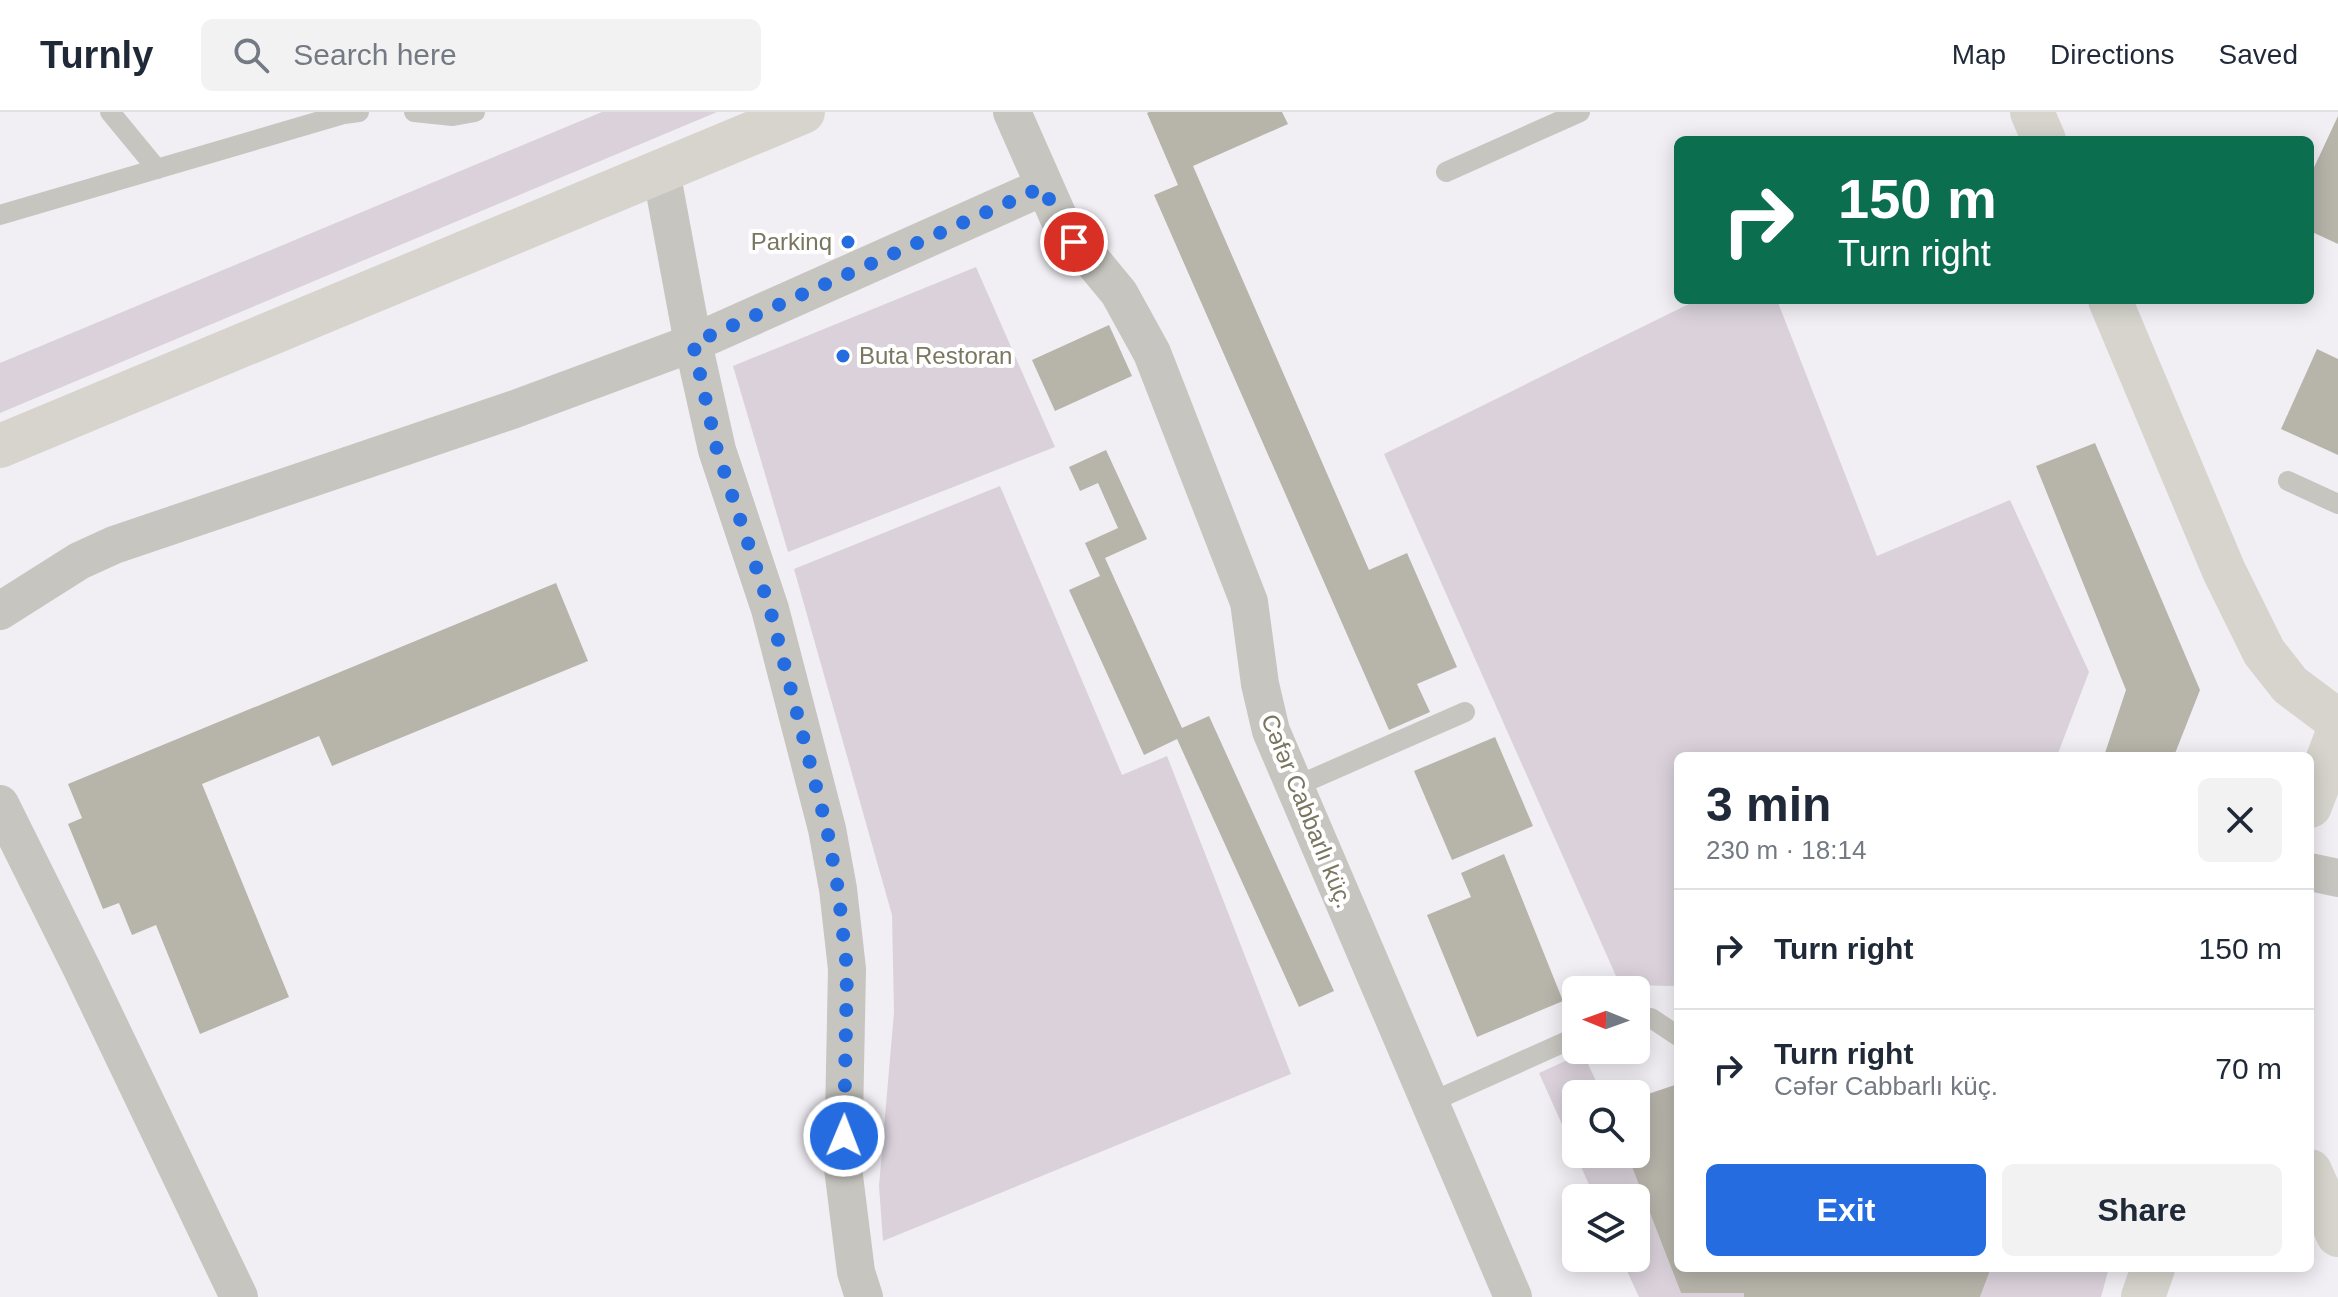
<!DOCTYPE html>
<meta charset="utf-8">
<style>
:root{--surface:#fff;--page:#f2f2f3;--text:#1f2937;--muted:#747a83;--line:#e0e1e3;--accent:#246cdf}
body{margin:0;font-family:Arial,sans-serif;background:var(--page);color:var(--text);height:100vh;display:flex;flex-direction:column;font-size:30px;white-space:nowrap}
*{box-sizing:border-box;margin:0}
p{font-size:26px;color:var(--muted)}
.icon{flex:none;width:44px;height:44px;fill:none;stroke:currentColor;stroke-width:2;stroke-linecap:round;stroke-linejoin:round}
.map{position:relative;flex:1;overflow:hidden}
.side{position:absolute;left:1674px;top:640px;width:640px;height:520px;display:flex;flex-direction:column;background:var(--surface);border-radius:12px;box-shadow:0 4px 20px #0003}
.side>*{flex:none}
.guide{position:absolute;left:1674px;top:24px;width:640px;height:168px;border-radius:12px;box-shadow:0 4px 20px #0003;background:#0b6e4f;color:#fff;overflow:hidden}
.needle{width:52px;rotate:271deg}
.buttons{position:absolute;left:1562px;top:864px;display:grid;gap:16px}
.buttons a{display:grid;place-items:center;width:88px;height:88px;border-radius:12px;background:var(--surface);box-shadow:0 4px 20px #0003;font-size:40px}
.pin{position:absolute;display:grid;place-items:center;width:68px;height:68px;color:#fff;margin:-34px;border:4px solid #fff;border-radius:50%;box-shadow:0 2px 8px #0007}
.me{position:absolute;width:88px;margin:-44px;rotate:1deg;stroke-linejoin:round;filter:drop-shadow(0 0 6px #0008)}
.turn{display:flex;align-items:center;gap:28px;height:168px;padding:0 32px;font-size:36px}
.turn .icon{width:104px;height:104px;stroke-width:2.5}
.turn b{display:block;font-size:56px;line-height:68px}
.round{display:grid;place-items:center;flex:none;width:84px;height:84px;border-radius:12px;background:var(--page)}
.overview{display:flex;align-items:center;justify-content:space-between;height:136px;padding:0 32px}
h1{font-size:48px;font-weight:700;line-height:60px}
.primary-button{display:flex;gap:16px;margin-top:auto;padding:16px 32px}
.primary-button a{flex:1;height:92px;border-radius:12px;background:var(--accent);color:#fff;font-size:32px;font-weight:700;line-height:92px;text-align:center}
.primary-button a+a{background:var(--page);color:var(--text)}
ul{padding:0;list-style:none}
li{display:flex;align-items:center;gap:24px;height:120px;padding:0 32px;border-top:2px solid var(--line)}
li div{flex:1}
li b{display:block;font-size:30px}
li em{font-style:normal}
header{display:flex;align-items:center;gap:48px;box-sizing:border-box;height:112px;padding:0 40px;background:var(--surface);border-bottom:2px solid var(--line)}
header strong{font-size:38px}
nav{display:flex;gap:44px;margin-inline-start:auto;font-size:28px}
.search{width:560px;height:72px;background:var(--page);display:flex;align-items:center;gap:20px;box-sizing:border-box;padding:0 28px;border-radius:12px;color:var(--muted);font-size:30px}
.map>svg:first-child{display:block}
.green{fill:#dad1db}
.building{fill:#b7b4aa}
.lines{fill:none;stroke-linecap:round;stroke-linejoin:round}
.lane{stroke:#c6c5bf;stroke-width:20}
.street{stroke:#c6c5bf;stroke-width:38}
.secondary{stroke:#d6d4cd;stroke-width:44}
.highway{stroke:#d6d4cd;stroke-width:44}
.route{stroke:#246cdf;stroke-width:14;stroke-dasharray:0 25.2}
.poi-dot{fill:#246cdf;stroke:#fff;stroke-width:3}
.labels{text-anchor:middle;stroke-width:8;stroke-linejoin:round;paint-order:stroke}
.poi-label{font-size:24px;fill:#7a765f;stroke:#fff;text-anchor:end}
.street-label{font-size:24px;fill:#7a765f;stroke:#fff}
</style>
<header>
<strong>Turnly</strong>
<div class="search"><svg class="icon" aria-label="search" viewBox="0 0 24 24"><circle cx="10" cy="10" r="6"/><path d="M15 15l6 6"/></svg>Search here</div>
<nav><a>Map</a><a>Directions</a><a>Saved</a></nav>
</header>
<div class="map">
<svg width="2338" height="1185" viewBox="0 0 2338 1185">
<rect width="100%" height="100%" fill="#f1eff4"/>
<g class="green">
<polygon points="602,0 717,0 0,301 0,251"/>
<polygon points="976,155 1055,335 788,440 733,254"/>
<polygon points="1697,188 1777,188 1877,444 2010,388 2089,560 2057,644 1678,644 1678,879 1674,874 1620,873 1384,342"/>
<polygon points="1000,374 1122,663 1167,644 1291,962 883,1129 879,1074 894,900 892,803 794,457"/>
<polygon points="1583,941 1602,982 1576,982 1576,1042 1627,1042 1681,1181 1744,1181 1744,1185 1639,1185 1621,1146 1636,1146 1636,1086 1595,1086 1539,961"/>
<polygon points="1991,1156 2109,1156 2101,1185 1980,1185"/>
</g>
<g class="building">
<polygon points="1149,0 1282,0 1288,12 1193,54 1369,458 1407,441 1457,555 1417,572 1430,600 1389,618 1154,83 1178,73 1147,1"/>
<polygon points="2338,4 2338,132 2310,119 2310,64"/>
<polygon points="1109,213 1132,264 1055,299 1032,248"/>
<polygon points="2317,237 2338,247 2338,343 2281,317"/>
<polygon points="2095,331 2200,578 2174,644 2104,644 2126,578 2036,354"/>
<polygon points="1106,338 1147,427 1105,446 1182,616 1209,604 1334,879 1299,895 1177,627 1144,643 1069,478 1100,464 1085,431 1118,416 1098,371 1080,379 1069,355"/>
<polygon points="556,471 588,549 332,654 319,624 202,672 289,885 200,922 156,813 132,823 119,791 103,797 68,712 82,706 68,672"/>
<polygon points="1495,625 1533,714 1452,748 1414,659"/>
<polygon points="1504,742 1563,889 1477,925 1427,803 1471,785 1461,761"/>
<polygon points="1678,972 1678,1156 1991,1156 1980,1185 1744,1185 1744,1181 1681,1181 1627,1042 1636,1042 1636,986"/>
</g>
<g class="lines">
<g class="lane">
<polyline points="110,0 157,57"/>
<polyline points="414,0 453,4 475,0"/>
<polyline points="1446,60 1580,0"/>
<polyline points="0,103 344,2 359,0"/>
<polyline points="2288,369 2338,392"/>
<polyline points="1294,675 1465,600"/>
<polyline points="1636,906 1651,906 1678,924"/>
<polyline points="1429,991 1576,925"/>
</g>
<g class="street">
<polyline points="1012,0 1061,111 1119,181 1152,241 1249,490 1260,572 1271,619 1513,1185"/>
<polyline points="661,59 693,231 717,338 770,497 827,717 838,777 847,857 843,1056 856,1160 864,1185"/>
<polyline points="0,499 79,449 114,433 515,297 693,231 1043,75"/>
<polyline points="0,692 82,857 239,1185"/>
<polyline points="2310,760 2338,766"/>
</g>
<g class="secondary">
<polyline points="2032,0 2044,28"/>
<polyline points="2110,188 2224,459 2264,540 2290,573 2338,609"/>
<polyline points="2310,694 2338,620"/>
<polyline points="2310,1059 2338,1123"/>
<polyline points="2143,1185 2153,1156"/>
</g>
<polyline class="highway" points="0,334 803,0"/>
</g>
<g class="lines">
<polyline class="route" points="844,1024 847,857 838,777 827,717 770,497 717,338 693,231 1043,75 1061,111 1074,130"/>
</g>
<g class="poi-dot">
<circle cx="848" cy="130" r="8"/>
<circle cx="843" cy="244" r="8"/>
</g>
<g class="labels">
<g class="poi-label">
<text x="832" y="138">Parkinq</text>
<text x="859" y="252" text-anchor="start">Buta Restoran</text>
</g>
<g class="street-label">
<text transform="translate(1307 699) rotate(68)" y="8">Cəfər Cabbarlı küç.</text>
</g>
</g>
</svg>
<div class="buttons">
<a><svg class="needle" viewBox="-14 -14 28 28"><path d="M0-13l5 13h-10z" fill="#e53935"/><path d="M0 13l5-13h-10z" fill="#747a83"/></svg></a>
<a><svg class="icon" aria-label="search" viewBox="0 0 24 24"><circle cx="10" cy="10" r="6"/><path d="M15 15l6 6"/></svg></a>
<a><svg class="icon" aria-label="layers" viewBox="0 0 24 24"><path d="M12 4l9 5-9 5-9-5zM3 14l9 5 9-5"/></svg></a>
</div>
<div class="pin" style="left:1074px;top:130px;background:#d93025"><svg class="icon" aria-label="arrive" viewBox="0 0 24 24"><path d="M6 21V4h12l-3 4 3 4H6"/></svg></div>
<svg class="me" style="left:844px;top:1024px" viewBox="-20 -20 40 40"><circle r="17" fill="#246cdf" stroke="#fff" stroke-width="3"/><path d="M0-11L8 9 0 5-8 9z" fill="#fff"/></svg>
<div class="guide">
<div class="turn"><svg class="icon" aria-label="right" viewBox="0 0 24 24"><path d="M7 20v-9h11M14 6l5 5-5 5"/></svg><div><b>150 m</b>Turn right</div></div>
</div>
<section class="side">
<div class="overview"><div><h1>3 min</h1><p>230 m · 18:14</p></div><a class="round"><svg class="icon" aria-label="close" viewBox="0 0 24 24"><path d="M6 6l12 12M18 6L6 18"/></svg></a></div>
<ul>
<li><svg class="icon" aria-label="right" viewBox="0 0 24 24"><path d="M7 20v-9h11M14 6l5 5-5 5"/></svg><div><b>Turn right</b></div><em>150 m</em></li>
<li><svg class="icon" aria-label="right" viewBox="0 0 24 24"><path d="M7 20v-9h11M14 6l5 5-5 5"/></svg><div><b>Turn right</b><p>Cəfər Cabbarlı küç.</p></div><em>70 m</em></li>
</ul>
<div class="primary-button"><a>Exit</a><a>Share</a></div>
</section>
</div>
